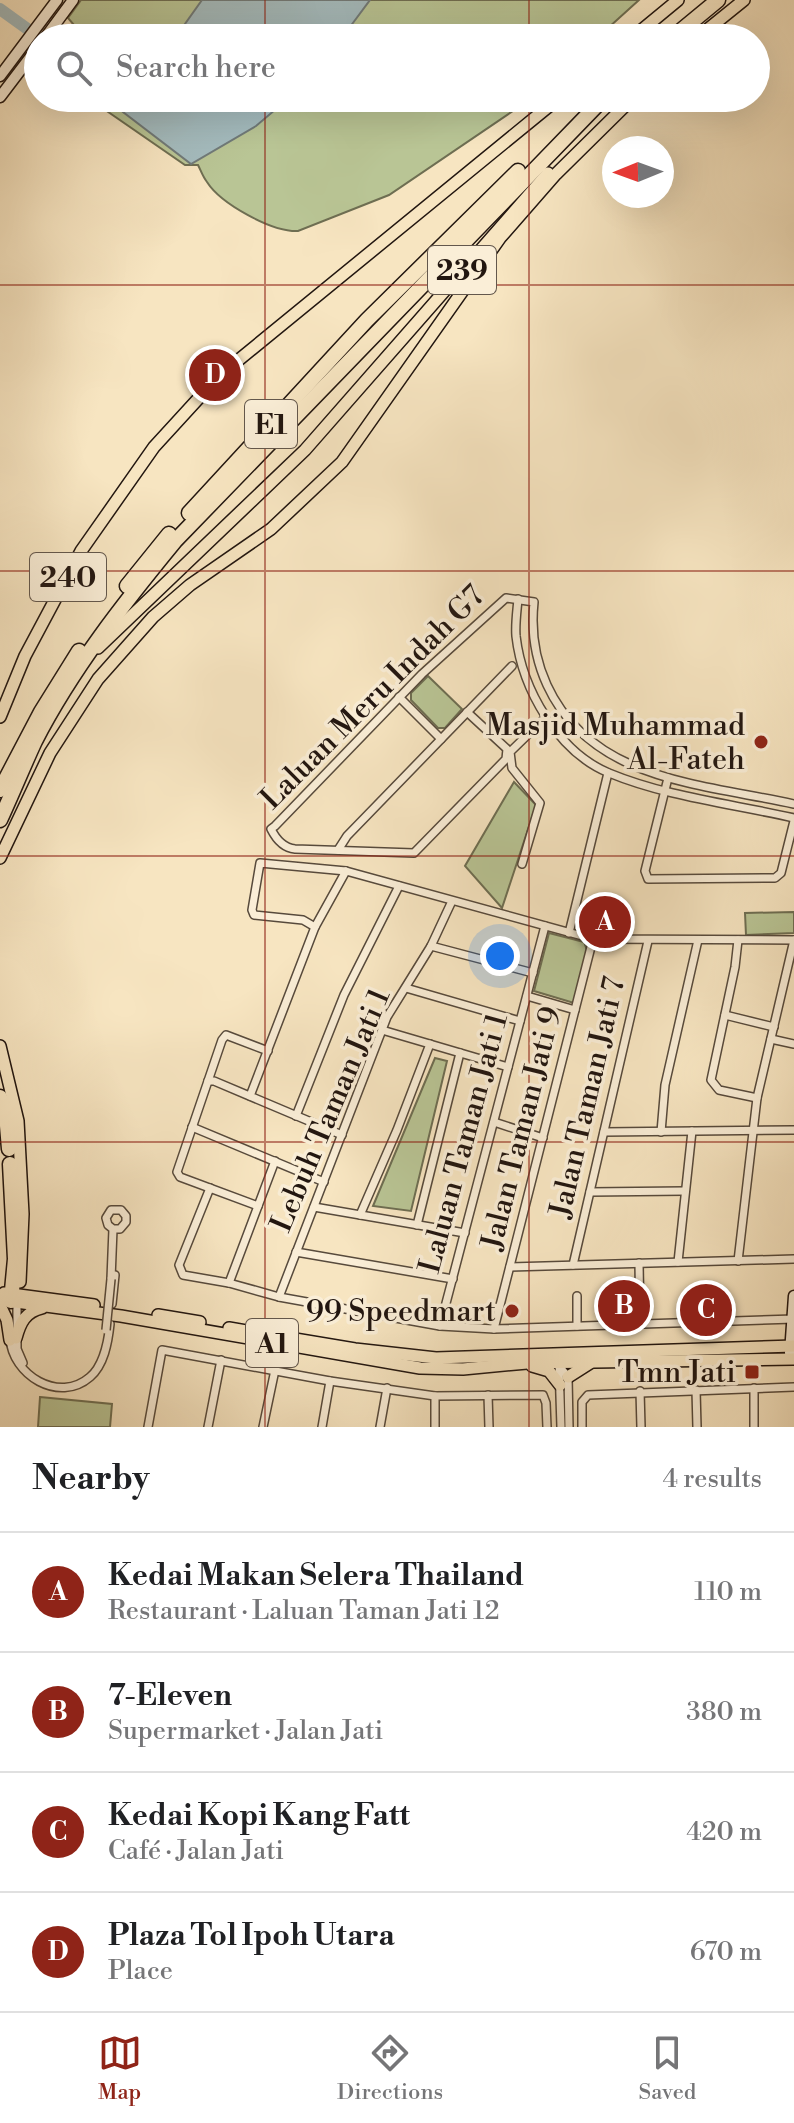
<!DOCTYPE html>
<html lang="en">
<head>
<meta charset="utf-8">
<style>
  body { margin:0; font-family:"Libre Bodoni",serif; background:#f6f6f6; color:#202124 }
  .compass { position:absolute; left:602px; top:136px; width:72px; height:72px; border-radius:50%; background:#fff; box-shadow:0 8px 32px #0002; rotate:269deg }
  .you { position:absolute; left:500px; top:956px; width:28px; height:28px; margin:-20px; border:6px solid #fff; border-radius:50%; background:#1a73e8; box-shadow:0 0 0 12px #1a73e833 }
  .badge { display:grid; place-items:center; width:52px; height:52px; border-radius:50%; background:#8f2418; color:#fff; font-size:26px; font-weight:700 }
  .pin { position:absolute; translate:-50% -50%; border:4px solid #fff; box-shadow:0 2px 8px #0006 }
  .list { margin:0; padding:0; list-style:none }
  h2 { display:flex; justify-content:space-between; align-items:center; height:104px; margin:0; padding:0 32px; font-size:34px }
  h2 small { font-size:26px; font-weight:400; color:#757577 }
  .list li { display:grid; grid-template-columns:52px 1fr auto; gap:24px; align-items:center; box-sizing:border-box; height:120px; padding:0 32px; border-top:2px solid #e0e0e0 }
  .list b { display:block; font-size:30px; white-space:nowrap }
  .list p { margin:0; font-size:26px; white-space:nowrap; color:#757577 }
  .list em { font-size:26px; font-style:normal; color:#757577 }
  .icon { flex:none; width:44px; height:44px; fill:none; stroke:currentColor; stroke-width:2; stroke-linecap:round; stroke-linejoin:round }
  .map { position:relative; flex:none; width:794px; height:1427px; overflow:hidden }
  .search { position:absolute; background:#fff; box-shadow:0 8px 32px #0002; left:24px; right:24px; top:24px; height:88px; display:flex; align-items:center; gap:20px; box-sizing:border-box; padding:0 28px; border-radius:44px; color:#757577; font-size:30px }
  .sheet { height:584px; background:#fff }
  nav { display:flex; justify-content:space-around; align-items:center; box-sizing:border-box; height:112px; border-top:2px solid #e0e0e0; background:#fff; font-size:22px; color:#757577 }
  nav a { display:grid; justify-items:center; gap:4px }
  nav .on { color:#8f2418 }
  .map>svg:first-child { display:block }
  .green { fill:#b9c595; stroke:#6e6e52; stroke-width:2 }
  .water { fill:#a4bcbf; stroke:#707a79; stroke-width:2 }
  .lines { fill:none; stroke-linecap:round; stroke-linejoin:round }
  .river { stroke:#a4bcbf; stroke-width:12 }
  .street-casing { stroke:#574a3c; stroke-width:10 }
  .secondary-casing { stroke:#221610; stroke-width:13 }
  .primary-casing { stroke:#221610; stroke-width:14 }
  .highway-casing { stroke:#221610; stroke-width:17 }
  .street { stroke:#faeed7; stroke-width:7 }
  .secondary { stroke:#faeed7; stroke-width:10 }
  .primary { stroke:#f7e5c1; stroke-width:11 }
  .highway { stroke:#f7e5c1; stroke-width:14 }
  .street-bridge-casing { stroke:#574a3c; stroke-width:10; stroke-linecap:butt }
  .street-bridge { stroke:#faeed7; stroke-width:7 }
  .grid { fill:none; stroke:#8f2418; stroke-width:2; stroke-opacity:0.55 }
  .poi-dot { fill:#8f2418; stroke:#faeed7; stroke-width:3 }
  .labels { text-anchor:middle; stroke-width:7; stroke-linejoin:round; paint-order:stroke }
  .shield { fill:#faeed7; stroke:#63574c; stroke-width:2 }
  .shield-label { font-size:28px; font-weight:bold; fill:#221610 }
  .street-label { font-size:30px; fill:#221610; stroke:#faeed7 }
  .poi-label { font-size:30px; fill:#221610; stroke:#faeed7; text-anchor:end }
</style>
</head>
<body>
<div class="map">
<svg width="794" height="1427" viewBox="0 0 794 1427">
  <rect width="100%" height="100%" fill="#f7e5c1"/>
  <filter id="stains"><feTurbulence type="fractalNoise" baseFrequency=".0025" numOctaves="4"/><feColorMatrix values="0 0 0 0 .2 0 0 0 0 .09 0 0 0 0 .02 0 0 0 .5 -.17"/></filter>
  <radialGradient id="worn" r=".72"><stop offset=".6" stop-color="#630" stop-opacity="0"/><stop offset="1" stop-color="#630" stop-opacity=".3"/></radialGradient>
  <g class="green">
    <path d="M81,0H639L597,38H50L57,31L65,35L74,25L68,18Z"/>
    <path d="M88,98H532L389,195L298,231C272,232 221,204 207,182C203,177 201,171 198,165H185Z"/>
    <path d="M428,676L462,709L445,728H438L411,700V693Z"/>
    <path d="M514,782L536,805L502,908L465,866Z"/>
    <path d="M794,912V933L746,935L745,913Z"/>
    <path d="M549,933L584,942L588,953L574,1003L534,991Z"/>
    <path d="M435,1058L447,1061L411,1211L373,1206Z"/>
    <path d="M40,1397L112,1404L110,1427H38Z"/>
  </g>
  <g class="water">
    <path d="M202,0H370L344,35L338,37L175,38Z"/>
    <path d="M133,98H289L256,126L191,164L123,112Z"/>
  </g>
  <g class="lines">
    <g class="river">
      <path d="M0,9L40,38"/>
      <path d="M124,98L130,102"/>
    </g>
    <g class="street-casing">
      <g id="street">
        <path d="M518,599C517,611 515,624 516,636C522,689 558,752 609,773C667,797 733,804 794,818"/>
        <path d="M399,697L441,739"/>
        <path d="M467,712L507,749L506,759L414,853L295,849C284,848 276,839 271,829L275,826L422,674L506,598L534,602C531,630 535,659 547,685C591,781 703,784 794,804"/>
        <path d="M668,778L645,871L648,879L775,878L781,873L794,821"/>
        <path d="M338,850L347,836L512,666"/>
        <path d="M522,864L540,803L512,768L510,752L546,717"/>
        <path d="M315,927L303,920L254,915L252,910L260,863L346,871L593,939L794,940"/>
        <path d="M569,933L608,773"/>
        <path d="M738,940L735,967L711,1080L719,1090L757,1098"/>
        <path d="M431,946L533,973"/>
        <path d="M406,988L520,1021"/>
        <path d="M527,996L575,1010"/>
        <path d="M725,1015L774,1027"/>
        <path d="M382,1030L508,1067"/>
        <path d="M771,1039L794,1044"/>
        <path d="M208,1081H214L342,1135"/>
        <path d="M250,1096L315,927L346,871"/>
        <path d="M296,1116L344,995L399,886"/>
        <path d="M494,1122L543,1138"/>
        <path d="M192,1127L324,1182"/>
        <path d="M604,1132L794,1130"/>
        <path d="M661,1132L665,1085L698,940"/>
        <path d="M210,1188L179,1265L183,1275L229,1283L279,1297L440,1326L494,1329L794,1319"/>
        <path d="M590,1192L685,1191"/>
        <path d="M258,1206L180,1177L177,1172L222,1040L226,1035L268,1051"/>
        <path d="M314,1207L465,1233"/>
        <path d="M360,1215L397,1130L430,1044"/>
        <path d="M417,1225L460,1053"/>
        <path d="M296,1252L453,1279"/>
        <path d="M738,1261L757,1098L794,940"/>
        <path d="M678,1262L692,1131"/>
        <path d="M639,1263L640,1325"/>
        <path d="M573,1265L648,941"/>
        <path d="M510,1267L794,1259"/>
        <path d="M111,1279L113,1229L108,1225L106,1218L111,1210H121L126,1216V1222L120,1229H113"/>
        <path d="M229,1283L275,1161"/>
        <path d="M577,1296V1326"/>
        <path d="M279,1297L387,1017L431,946L452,901"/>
        <path d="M17,1302V1349L23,1363"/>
        <path d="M112,1304L115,1275"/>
        <path d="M440,1326L545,926"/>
        <path d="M494,1329L593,939"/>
        <path d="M10,1338C12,1375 59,1404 90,1377C104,1365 108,1343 110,1324"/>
        <path d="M556,1362L568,1377L569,1427"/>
        <path d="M559,1365L561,1427"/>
        <path d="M754,1388V1427"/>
        <path d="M696,1390L697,1427"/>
        <path d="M640,1391L641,1427"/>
        <path d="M488,1395L489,1427"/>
        <path d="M435,1396V1427"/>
        <path d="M148,1427L162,1350L330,1381L435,1396L543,1395L546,1403L547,1427"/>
        <path d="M208,1427L221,1360"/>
        <path d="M263,1427L275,1370"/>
        <path d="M322,1427L330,1381"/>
        <path d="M380,1427L387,1388"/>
        <path d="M582,1427V1402L588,1395L794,1387"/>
      </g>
    </g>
    <g class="secondary-casing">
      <g id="secondary">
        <path d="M45,38L73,0"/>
        <path d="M0,76L57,0"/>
        <path d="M0,97L38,47"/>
        <path d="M790,1353L794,1296"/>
      </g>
    </g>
    <g class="primary-casing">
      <g id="primary">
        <path d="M632,38L678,0"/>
        <path d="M697,38L744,0"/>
        <path d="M98,648L305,450L548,173"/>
        <path d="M0,717L25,656L81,551L154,447L219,376L559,98"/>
        <path d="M0,858L50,753L98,679L153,617L190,585L271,529L342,462L500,238L556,174L633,98"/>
        <path d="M0,1046L18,1121L23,1214L20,1282"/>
        <path d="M4,1293L94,1305"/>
        <path d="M0,1300L121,1316L420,1368L463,1369L527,1363L794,1359"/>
        <path d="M0,1305L7,1320L10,1340"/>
        <path d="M158,1315L200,1322"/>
        <path d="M229,1328L355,1349L436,1358L794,1346"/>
        <path d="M16,1338C20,1323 25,1312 42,1308"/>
        <path d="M532,1366L549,1371L560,1385"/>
        <path d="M568,1377L590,1363"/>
      </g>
    </g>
    <g class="highway-casing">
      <g id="highway">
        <path d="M672,38L718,0"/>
        <path d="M189,513L367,320L518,171"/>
        <path d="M127,586L169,534"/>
        <path d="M0,790L41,712L79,651"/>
        <path d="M0,820C12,794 23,767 35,741C72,669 124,603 175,541L604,98"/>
        <path d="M0,1097L6,1114L9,1149"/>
        <path d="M10,1164L15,1259L11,1301"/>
      </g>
    </g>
    <use href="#street" class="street"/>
    <use href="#secondary" class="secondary"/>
    <use href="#primary" class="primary"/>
    <use href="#highway" class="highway"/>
    <g class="street-bridge-casing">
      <path id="street-bridge" d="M106,1330L111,1279"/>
    </g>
    <use href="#street-bridge" class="street-bridge"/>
  </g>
  <path class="grid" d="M265,0V38M529,0V38M265,98V1427M529,98V1427M0,285H794M0,571H794M0,856H794M0,1142H794"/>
  <g class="poi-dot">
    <circle cx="761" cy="742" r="8"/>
    <circle cx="512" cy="1311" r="8"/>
    <rect x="744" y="1364" width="16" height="16" rx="4"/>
  </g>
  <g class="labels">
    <g class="shield">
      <rect x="428" y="246" width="68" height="48" rx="6"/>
      <rect x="245" y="400" width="52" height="48" rx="6"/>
      <rect x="30" y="553" width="76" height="48" rx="6"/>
      <rect x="246" y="1319" width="52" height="48" rx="6"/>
    </g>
    <g class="shield-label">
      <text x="462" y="280">239</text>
      <text x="271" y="434">E1</text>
      <text x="68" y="587">240</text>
      <text x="272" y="1353">A1</text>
    </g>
    <g class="street-label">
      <text transform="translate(372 697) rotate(-45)" y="10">Laluan Meru Indah G7</text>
      <text transform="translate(587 1097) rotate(-77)" y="10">Jalan Taman Jati 7</text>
      <text transform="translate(330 1110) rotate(-67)" y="10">Lebuh Taman Jati 1</text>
      <text transform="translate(521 1128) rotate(-76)" y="10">Jalan Taman Jati 9</text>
      <text transform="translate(463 1143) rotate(-75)" y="10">Laluan Taman Jati 1</text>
    </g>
    <g class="poi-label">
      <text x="745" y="735">Masjid Muhammad<tspan x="745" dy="34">Al-Fateh</tspan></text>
      <text x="496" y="1321">99 Speedmart</text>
      <text x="736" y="1382">Tmn Jati</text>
    </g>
  </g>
  <rect width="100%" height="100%" filter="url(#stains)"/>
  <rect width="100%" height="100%" fill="url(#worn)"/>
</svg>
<svg class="compass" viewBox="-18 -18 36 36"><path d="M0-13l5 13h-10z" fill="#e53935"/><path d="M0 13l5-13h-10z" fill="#757577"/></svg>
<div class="you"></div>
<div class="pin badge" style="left:605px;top:922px">A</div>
<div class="pin badge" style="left:624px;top:1306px">B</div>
<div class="pin badge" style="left:706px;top:1310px">C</div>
<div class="pin badge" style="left:215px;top:375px">D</div>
<div class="search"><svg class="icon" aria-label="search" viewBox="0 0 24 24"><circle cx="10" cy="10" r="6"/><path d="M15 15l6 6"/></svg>Search here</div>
</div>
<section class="sheet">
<h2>Nearby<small>4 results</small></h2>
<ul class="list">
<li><span class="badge">A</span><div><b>Kedai Makan Selera Thailand</b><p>Restaurant · Laluan Taman Jati 12</p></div><em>110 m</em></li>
<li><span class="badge">B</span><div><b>7-Eleven</b><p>Supermarket · Jalan Jati</p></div><em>380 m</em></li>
<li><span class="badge">C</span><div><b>Kedai Kopi Kang Fatt</b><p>Café · Jalan Jati</p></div><em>420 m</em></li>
<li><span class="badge">D</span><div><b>Plaza Tol Ipoh Utara</b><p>Place</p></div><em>670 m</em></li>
</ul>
</section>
<nav>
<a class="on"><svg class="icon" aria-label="map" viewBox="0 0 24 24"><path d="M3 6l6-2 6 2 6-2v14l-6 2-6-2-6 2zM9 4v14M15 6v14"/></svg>Map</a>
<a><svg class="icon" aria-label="directions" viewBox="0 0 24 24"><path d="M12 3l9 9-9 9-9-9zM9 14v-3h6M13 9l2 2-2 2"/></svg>Directions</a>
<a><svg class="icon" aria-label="saved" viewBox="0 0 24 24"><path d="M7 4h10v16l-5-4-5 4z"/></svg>Saved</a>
</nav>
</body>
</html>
